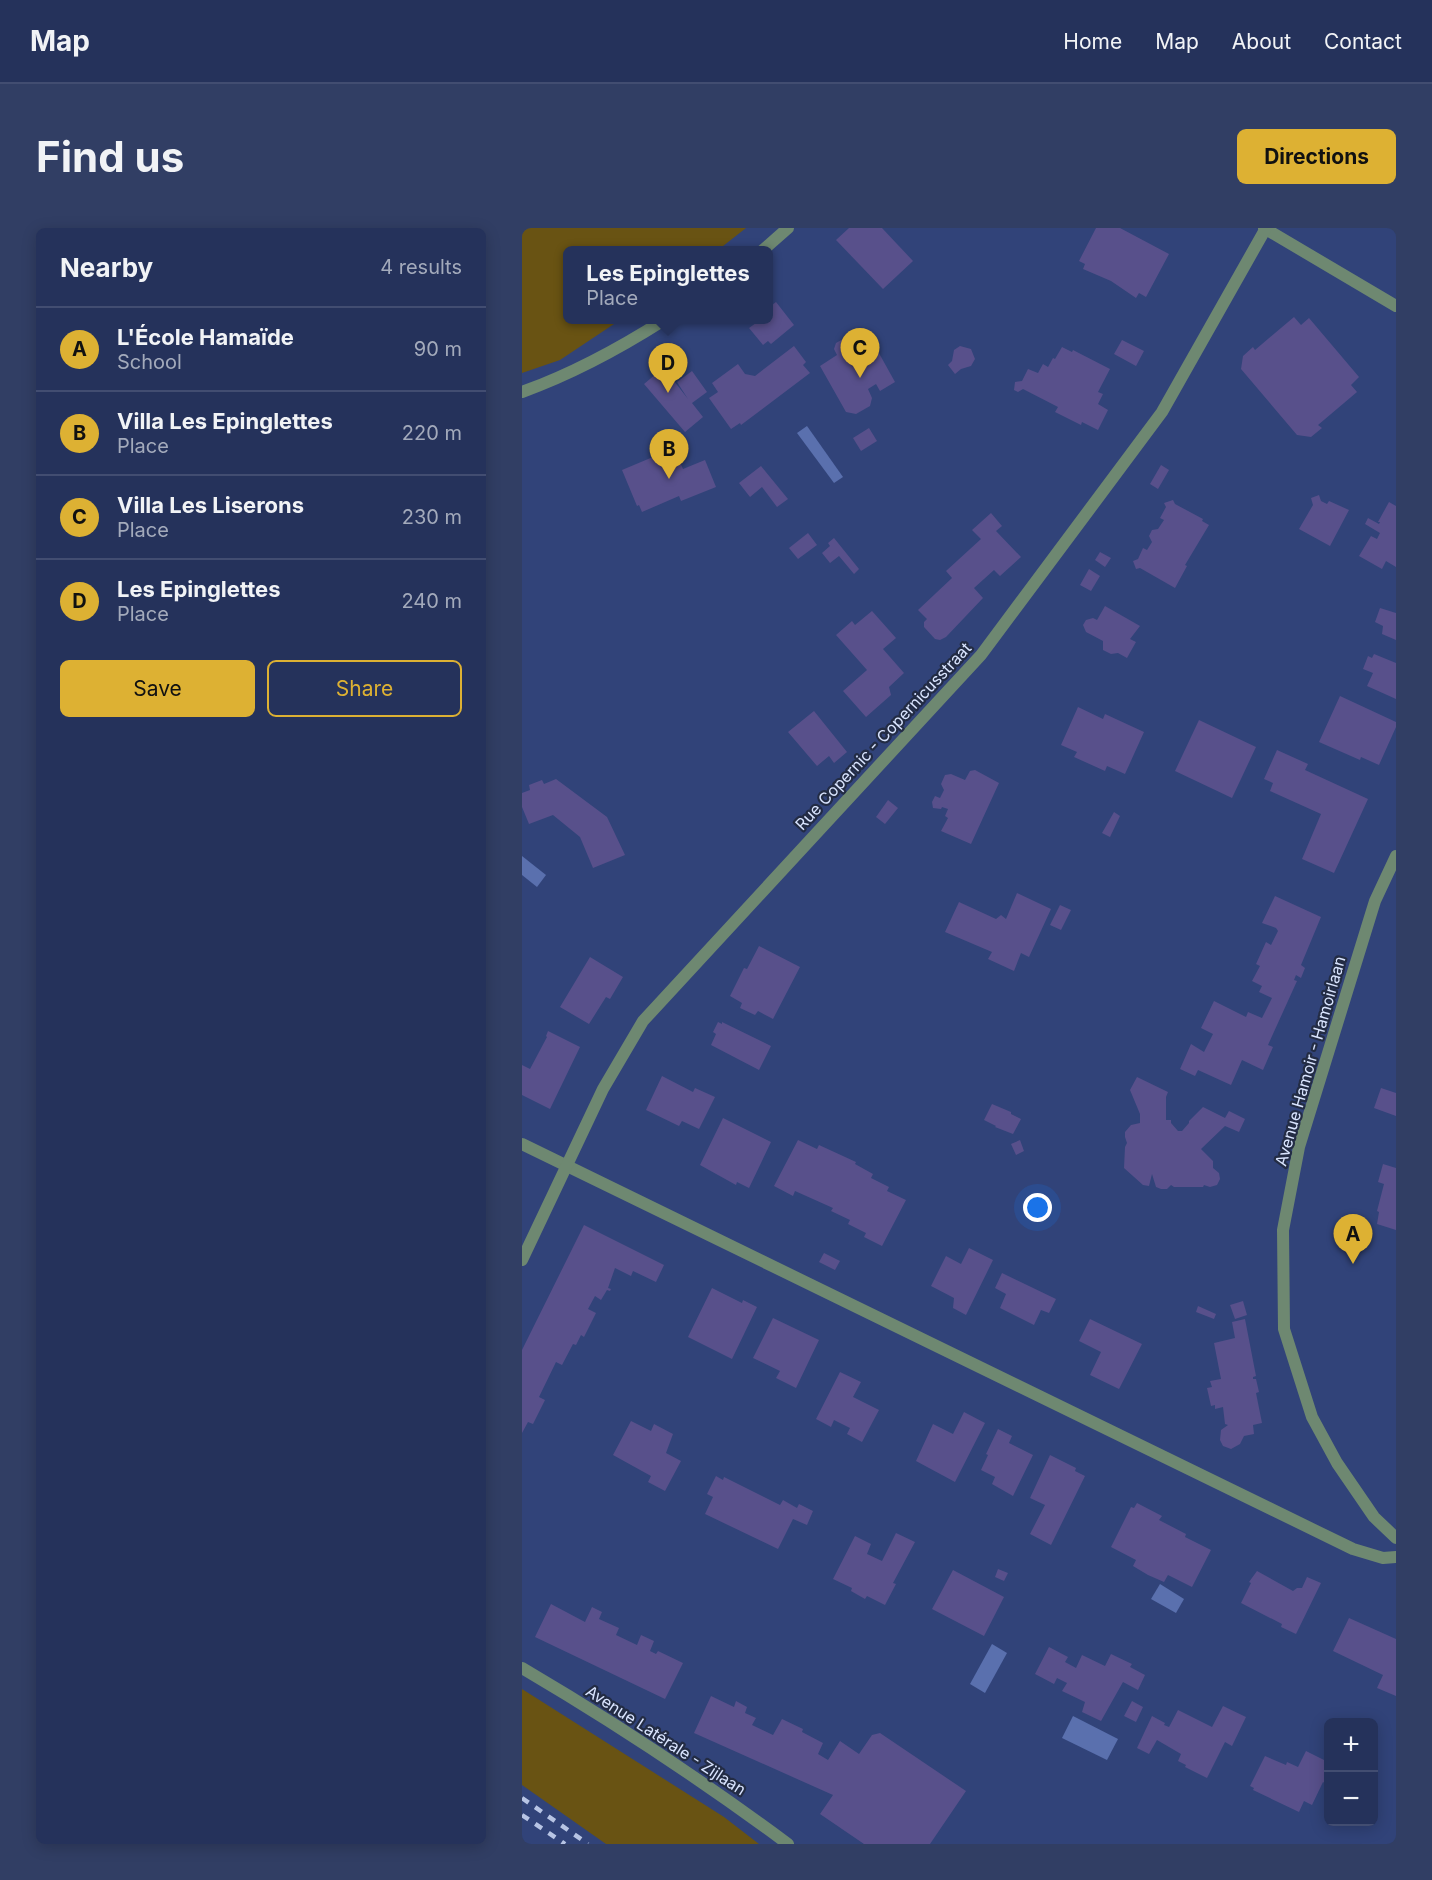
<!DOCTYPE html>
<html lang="en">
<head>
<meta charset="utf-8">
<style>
  body { margin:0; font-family:Inter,sans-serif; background:#313e64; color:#f1f3f6 }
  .controls { position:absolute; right:18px; bottom:18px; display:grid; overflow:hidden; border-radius:9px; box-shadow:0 3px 15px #0003 }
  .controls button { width:54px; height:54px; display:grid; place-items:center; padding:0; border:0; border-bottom:2px solid #424d71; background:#25325b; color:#f1f3f6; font:30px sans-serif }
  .you { position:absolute; left:516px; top:980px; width:21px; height:21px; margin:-15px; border:4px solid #fff; border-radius:50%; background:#1a73e8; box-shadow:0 0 0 9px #1a73e833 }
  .badge { display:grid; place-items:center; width:39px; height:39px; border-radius:50%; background:#ddb133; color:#111; font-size:20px; font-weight:700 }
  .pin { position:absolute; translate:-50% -50px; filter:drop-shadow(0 2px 3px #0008) }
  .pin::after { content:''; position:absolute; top:32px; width:21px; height:18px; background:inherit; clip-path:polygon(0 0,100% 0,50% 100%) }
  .popup { position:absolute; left:41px; top:18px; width:210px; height:78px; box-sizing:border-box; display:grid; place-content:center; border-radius:9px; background:#25325b; filter:drop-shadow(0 2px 4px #0005); font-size:20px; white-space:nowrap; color:#a3aabb }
  .popup b { font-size:22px; color:#f1f3f6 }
  .popup::after { content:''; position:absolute; left:50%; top:100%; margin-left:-12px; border:12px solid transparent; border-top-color:#25325b }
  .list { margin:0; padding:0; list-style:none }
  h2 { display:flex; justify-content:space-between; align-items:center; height:78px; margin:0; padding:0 24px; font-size:26px }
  h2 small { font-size:20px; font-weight:400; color:#a3aabb }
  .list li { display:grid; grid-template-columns:39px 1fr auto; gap:18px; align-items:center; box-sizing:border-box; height:84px; padding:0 24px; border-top:2px solid #424d71 }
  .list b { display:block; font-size:22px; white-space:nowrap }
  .list p { margin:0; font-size:20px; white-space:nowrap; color:#a3aabb }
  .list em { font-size:20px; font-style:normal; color:#a3aabb }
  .actions { display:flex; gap:12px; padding:18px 24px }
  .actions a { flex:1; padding:14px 0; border:2px solid #ddb133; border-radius:9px; text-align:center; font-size:21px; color:#ddb133 }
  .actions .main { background:#ddb133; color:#111 }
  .map { position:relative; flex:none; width:874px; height:1616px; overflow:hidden; border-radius:9px }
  header { display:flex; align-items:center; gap:36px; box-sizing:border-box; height:84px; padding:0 30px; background:#25325b; border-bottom:2px solid #424d71 }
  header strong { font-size:28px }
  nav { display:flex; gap:33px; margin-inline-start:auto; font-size:21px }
  .intro { display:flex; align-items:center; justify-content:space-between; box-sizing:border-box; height:144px; padding:0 36px }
  h1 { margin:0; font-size:42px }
  .button { padding:15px 27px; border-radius:9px; background:#ddb133; color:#111; font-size:21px; font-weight:700 }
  main { display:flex; gap:36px; padding:0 36px }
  aside { flex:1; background:#25325b; border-radius:9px; box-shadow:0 3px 15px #0003 }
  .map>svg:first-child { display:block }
  .green { fill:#695313 }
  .water { fill:#5a70ae }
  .building { fill:#58508b }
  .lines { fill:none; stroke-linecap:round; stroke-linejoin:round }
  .minor { stroke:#6e8871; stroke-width:12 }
  .tertiary { stroke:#6e8871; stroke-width:12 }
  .rail { stroke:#b7c4e4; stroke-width:4.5; stroke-dasharray:8 8; stroke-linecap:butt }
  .labels { text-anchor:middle; stroke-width:4.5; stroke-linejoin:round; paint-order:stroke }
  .street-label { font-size:16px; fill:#dae5ff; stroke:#232c44 }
</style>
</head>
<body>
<header>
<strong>Map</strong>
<nav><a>Home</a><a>Map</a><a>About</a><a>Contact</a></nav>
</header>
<div class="intro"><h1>Find us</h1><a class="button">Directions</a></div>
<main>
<aside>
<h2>Nearby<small>4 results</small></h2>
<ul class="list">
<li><span class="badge">A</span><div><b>L'École Hamaïde</b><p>School</p></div><em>90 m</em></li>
<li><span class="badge">B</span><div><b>Villa Les Epinglettes</b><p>Place</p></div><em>220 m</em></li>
<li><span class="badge">C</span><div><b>Villa Les Liserons</b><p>Place</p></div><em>230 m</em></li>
<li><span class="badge">D</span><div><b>Les Epinglettes</b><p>Place</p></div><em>240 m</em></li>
</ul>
<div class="actions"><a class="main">Save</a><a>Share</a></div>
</aside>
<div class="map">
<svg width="874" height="1616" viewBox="0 0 874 1616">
  <rect width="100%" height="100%" fill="#314379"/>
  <g class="green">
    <path d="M0,0H224L196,22H45V92H98L38,132L0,145Z"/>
    <path d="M0,1461L202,1589L237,1616H84L0,1557Z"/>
  </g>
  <g class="water">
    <path d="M285,198L321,249L312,255L275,205Z"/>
    <path d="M0,628L24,647L15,659L0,647Z"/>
    <path d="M638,1356L662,1371L654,1385L629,1371Z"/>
    <path d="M470,1416L485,1425L463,1465L448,1456Z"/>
    <path d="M551,1488L596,1511L585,1532L540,1510Z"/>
  </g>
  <g class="building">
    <path d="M327,0H360L391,33L361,61L314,12Z"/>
    <path d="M574,0H598L647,26L624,69L617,65L614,70L589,53L561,41L563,36L557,33Z"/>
    <path d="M254,74L272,97L249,116L246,113L241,117L227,100L234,95L231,92H246V80Z"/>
    <path d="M772,89L779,97L787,90L837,149L829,157L835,164L796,197L800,200L789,209L775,207L719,141L721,128L731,119L733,122Z"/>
    <path d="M323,110L328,111L338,127L353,118L373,154L358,163L354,156L346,161L350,170L348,178L334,186L324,184L298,138L315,127L312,121L314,115Z"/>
    <path d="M600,112L622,123L614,138L592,126Z"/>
    <path d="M272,118L284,134L281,137L288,145L219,197L218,195L209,201L187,170L196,164L190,155L216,136L223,146L233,148Z"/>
    <path d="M438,118L449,121L453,131L449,138L439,141L433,146L426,137L430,133L432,122Z"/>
    <path d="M540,119L550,124L551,122L588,141L576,164L581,166L576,176L586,182L576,202L560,194L559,197L533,184L536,179L501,161L496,164L492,162L493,154L500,153L506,141L516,145L521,136L526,139L531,130L533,131Z"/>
    <path d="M147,135L158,148L152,153L166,171L155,154L170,143L185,164L170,175L181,189L163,204L122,156Z"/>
    <path d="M347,200L355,213L339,223L331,210Z"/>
    <path d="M138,226L141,233L155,227L161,241L183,232L194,259L159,273L157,268L120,284L117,277L115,278L100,242Z"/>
    <path d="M639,237L647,242L636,261L628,256Z"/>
    <path d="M239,238L266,271L255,279L240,259L228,269L217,255Z"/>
    <path d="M797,267L799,273L805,276L807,273L827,282L808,318L777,301L791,277L789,270Z"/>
    <path d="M651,272L653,276L681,291L680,293L687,297L663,337L665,338L653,360L618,340L614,341L611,333L616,331L621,320L625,322L630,314L627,308L630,302L636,301L642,292L638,290L644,279L642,275Z"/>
    <path d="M867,274L874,278V339L864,333L860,341L837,328L849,308L855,311L858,305L843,296L846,290L857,296L858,294H856Z"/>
    <path d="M469,285L480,298L474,303L499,329L478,348L472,342L452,360L461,370L424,409L418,412L413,411L402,399V394L405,391L396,382L430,350L424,343L459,311L450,302Z"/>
    <path d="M286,305L295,317L276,331L267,320Z"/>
    <path d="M312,310L337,341L332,346L317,328L308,335L300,325L308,318L306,315Z"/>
    <path d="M578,324L589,330L583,339L573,332Z"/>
    <path d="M567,341L578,348L569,363L558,357Z"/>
    <path d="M583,378L618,398L608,411L614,414L605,430L596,425L589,426L581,422V413L564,404L561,397L564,392L571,390L575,392Z"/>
    <path d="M858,380L874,385V412L860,406L861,398L853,394Z"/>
    <path d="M350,383L374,410L361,421L382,445L367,459L369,467L344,489L321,463L345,442L314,407L330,393L333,397Z"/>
    <path d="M852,426L874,435V471L845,458L851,445L841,441L846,428L850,430Z"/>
    <path d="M818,468L874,494V499L857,537L839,529L838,532L797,514Z"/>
    <path d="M556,479L581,491L583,486L622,504L603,546L585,538L583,543L552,529L555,524L539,517Z"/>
    <path d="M292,483L325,524L312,535L307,528L295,538L266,504Z"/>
    <path d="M677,492L734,519L710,570L653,543Z"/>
    <path d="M755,522L786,536L783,542L846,571L812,645L780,631L799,586L748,563L751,555L742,551Z"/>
    <path d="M453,542L477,555L449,616L419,603L426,590L423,588L426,581L420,579L419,581L411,580L410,574L413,568L418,570L422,562L419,556L423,547L429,546L443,552L448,543Z"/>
    <path d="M34,551L85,589L103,627L71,640L58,609L31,587L7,596L0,579V565L8,562L7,557L20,552L22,556Z"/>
    <path d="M366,572L376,580L363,596L354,589Z"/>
    <path d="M592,584L598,588L588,609L580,605Z"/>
    <path d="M495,665L529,681L507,729L499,725L492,743L466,731L470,724L423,704L437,674L474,691L479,687L484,691Z"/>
    <path d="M753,668L799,689L779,737L783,740L779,750L774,747L772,752L775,753L746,817L751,819L741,842L720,832L709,857L676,842L673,848L658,841L669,816L682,824L691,806L679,800L692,773L724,789L726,784L740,790L750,770L737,764L740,758L730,753L738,738L734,736L744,714L749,717L756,703L754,700L740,695Z"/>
    <path d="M538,677L549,682L539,702L528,697Z"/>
    <path d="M237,718L278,739L251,791L236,783L233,787L218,780L220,775L208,768L222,740L225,741Z"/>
    <path d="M68,729L101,749L88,771L84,769L67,796L38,779Z"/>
    <path d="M196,794L200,796V794L249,818L237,842L189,817L194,806L191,804Z"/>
    <path d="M26,803L58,819L28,881L0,867V837L8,841L25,809L24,808Z"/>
    <path d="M140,848L171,864L173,860L193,869L177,901L160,893L157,898L124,882Z"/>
    <path d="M615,849L646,864L644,869V892H649V895L656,903H660L667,895V893L681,879L703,890L707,883L723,891L717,904L703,898L679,921L691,933V940L697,945L698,951L695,957L688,959L682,957L681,959H652L649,957L645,961H639L634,959L630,946L627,958L621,957L602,940L603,919L605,915L603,909V904L609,897L618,895V886L608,862Z"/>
    <path d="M859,860L874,865V888L852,880Z"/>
    <path d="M470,876L489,884V886L499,891L491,906L473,899L474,898L462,892Z"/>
    <path d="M201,890L249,914L227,960L215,954L214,957L178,937Z"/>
    <path d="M276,912L295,921L297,917L334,934L333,936L351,946L349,950L367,959L365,963L384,972L360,1018L342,1009L344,1005L326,996L328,992L309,983L311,980L273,963L271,968L252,958Z"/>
    <path d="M498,912L502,923L494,927L489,916Z"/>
    <path d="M861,936L874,940V1002L855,996L857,984L855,983L862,956L856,954Z"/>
    <path d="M62,997L142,1037L134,1054L111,1043L109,1048L93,1040L86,1060L89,1061L88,1063L85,1062L79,1072L73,1068L66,1081L74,1085L62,1109L59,1107L54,1117L51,1116L40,1137L34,1134L17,1169L23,1172L11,1196L6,1194L0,1205V1122Z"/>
    <path d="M447,1020L471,1032L444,1087L431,1080L432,1070L409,1058L424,1028L439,1036Z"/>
    <path d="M302,1025L318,1033L313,1042L297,1034Z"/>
    <path d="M480,1045L534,1071L527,1085L519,1082L512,1097L478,1080L484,1066L473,1060Z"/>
    <path d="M190,1060L220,1075L221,1072L235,1079L210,1131L166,1109Z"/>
    <path d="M721,1073L725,1087L713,1091L708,1077Z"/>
    <path d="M676,1078L694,1086L692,1091L674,1084Z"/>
    <path d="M251,1090L297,1112L274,1160L254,1150L258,1143L231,1130Z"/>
    <path d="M568,1091L620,1116L597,1161L568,1147L579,1124L557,1113Z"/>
    <path d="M723,1091L734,1148L731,1149V1151H734L737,1164L734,1165L740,1195L731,1197L732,1206L722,1208L718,1216L709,1221L701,1218L698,1212L699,1202L706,1197L703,1196L701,1179L693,1181V1177L689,1178L685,1160L690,1159L688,1153L699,1151L692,1115L713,1110L710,1094Z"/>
    <path d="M318,1144L339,1154L331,1169L357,1182L340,1214L325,1206L328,1200L312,1192L309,1199L294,1191Z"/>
    <path d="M442,1184L463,1195L433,1254L394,1233L411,1196L431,1206Z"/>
    <path d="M109,1193L129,1203L132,1196L151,1206L144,1225L159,1233L143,1263L126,1254L129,1248L91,1227Z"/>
    <path d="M476,1201L490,1208L487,1215L511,1227L491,1268L470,1256L473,1249L459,1242L466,1227L464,1226Z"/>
    <path d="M528,1227L554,1240L553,1243L563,1248L529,1317L508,1306L523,1277L508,1270Z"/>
    <path d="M194,1248L201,1252L202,1249L258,1277L261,1272L275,1280L277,1276L291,1283L285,1297L271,1291L256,1321L183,1286L191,1269L185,1266Z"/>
    <path d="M615,1275L640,1288L637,1292L664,1306L663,1309L689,1322L670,1359L646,1347L642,1354L626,1347L611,1338L614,1332L589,1319L609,1279L612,1280Z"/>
    <path d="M374,1305L393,1314L371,1355L374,1356L363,1377L345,1368L343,1371L329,1363L330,1360L311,1351L333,1308L349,1316L345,1326L360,1333Z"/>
    <path d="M476,1341L486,1345L482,1353L473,1349Z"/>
    <path d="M431,1342L482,1369L462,1408L410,1381Z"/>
    <path d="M735,1343L771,1363L775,1360H780L785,1349L799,1355L774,1406L759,1399L760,1396L719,1375L729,1355L727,1354Z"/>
    <path d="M29,1376L63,1394L70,1379L80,1384L77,1391L97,1400L94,1407L115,1417L119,1407L132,1413L128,1423L134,1426L136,1423L161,1435L143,1471L13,1409Z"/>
    <path d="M827,1390L874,1411V1468L855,1460L861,1447L811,1423Z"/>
    <path d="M527,1419L546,1429L543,1434L554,1440L560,1427L583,1438L589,1426L610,1436L608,1439L623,1447L616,1462L601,1454L579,1493L560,1484L563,1474L540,1463L545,1455L535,1450L532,1456L513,1446Z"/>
    <path d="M189,1468L212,1479L214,1473L225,1479L223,1485L234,1490L230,1497L251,1507L260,1491L281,1501L280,1504L301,1515L296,1526L306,1532L318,1513L337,1526L350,1507L358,1505L444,1563L408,1616H342L298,1586L311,1567L172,1505Z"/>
    <path d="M610,1473L621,1479L614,1494L602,1488Z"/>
    <path d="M701,1478L724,1489L710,1518L703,1514L685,1550L663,1539L664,1537L656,1533L659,1526L635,1512L627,1526L615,1520L630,1488L643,1495L642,1497L647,1499L656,1482L690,1499Z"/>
    <path d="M784,1523L806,1534V1557L801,1554L790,1577L782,1573L777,1584L731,1562L732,1560L728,1558L743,1528L764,1537L765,1534L776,1539Z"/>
  </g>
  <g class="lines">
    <g class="minor">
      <path d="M742,0L874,78"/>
      <path d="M874,628L853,673L777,919L761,1002L762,1101L790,1189L815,1235L852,1289L874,1310"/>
      <path d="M0,916L831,1321L861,1330L874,1329"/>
      <path d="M0,1032L81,861L121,793L459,427L640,184L744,0"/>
      <path d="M0,1440C92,1494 181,1553 266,1616"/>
    </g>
    <g class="tertiary">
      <path d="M241,22L266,0"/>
      <path d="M0,164C50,146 98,120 142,92"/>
    </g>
    <g class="rail">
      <path d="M0,1570L66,1616"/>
      <path d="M0,1587L43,1616"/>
    </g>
  </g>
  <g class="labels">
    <g class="street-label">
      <text transform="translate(361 508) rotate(-47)" y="6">Rue Copernic - Copernicusstraat</text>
      <text transform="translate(788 833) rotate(-74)" y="6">Avenue Hamoir - Hamoirlaan</text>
      <text transform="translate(144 1512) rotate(33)" y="6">Avenue Latérale - Zijlaan</text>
    </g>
  </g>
</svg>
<div class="controls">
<button>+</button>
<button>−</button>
</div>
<div class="you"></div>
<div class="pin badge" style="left:831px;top:1036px">A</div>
<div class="pin badge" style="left:147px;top:251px">B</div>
<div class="pin badge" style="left:338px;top:150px">C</div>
<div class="pin badge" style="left:146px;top:165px">D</div>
<div class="popup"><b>Les Epinglettes</b>Place</div>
</div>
</main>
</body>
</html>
